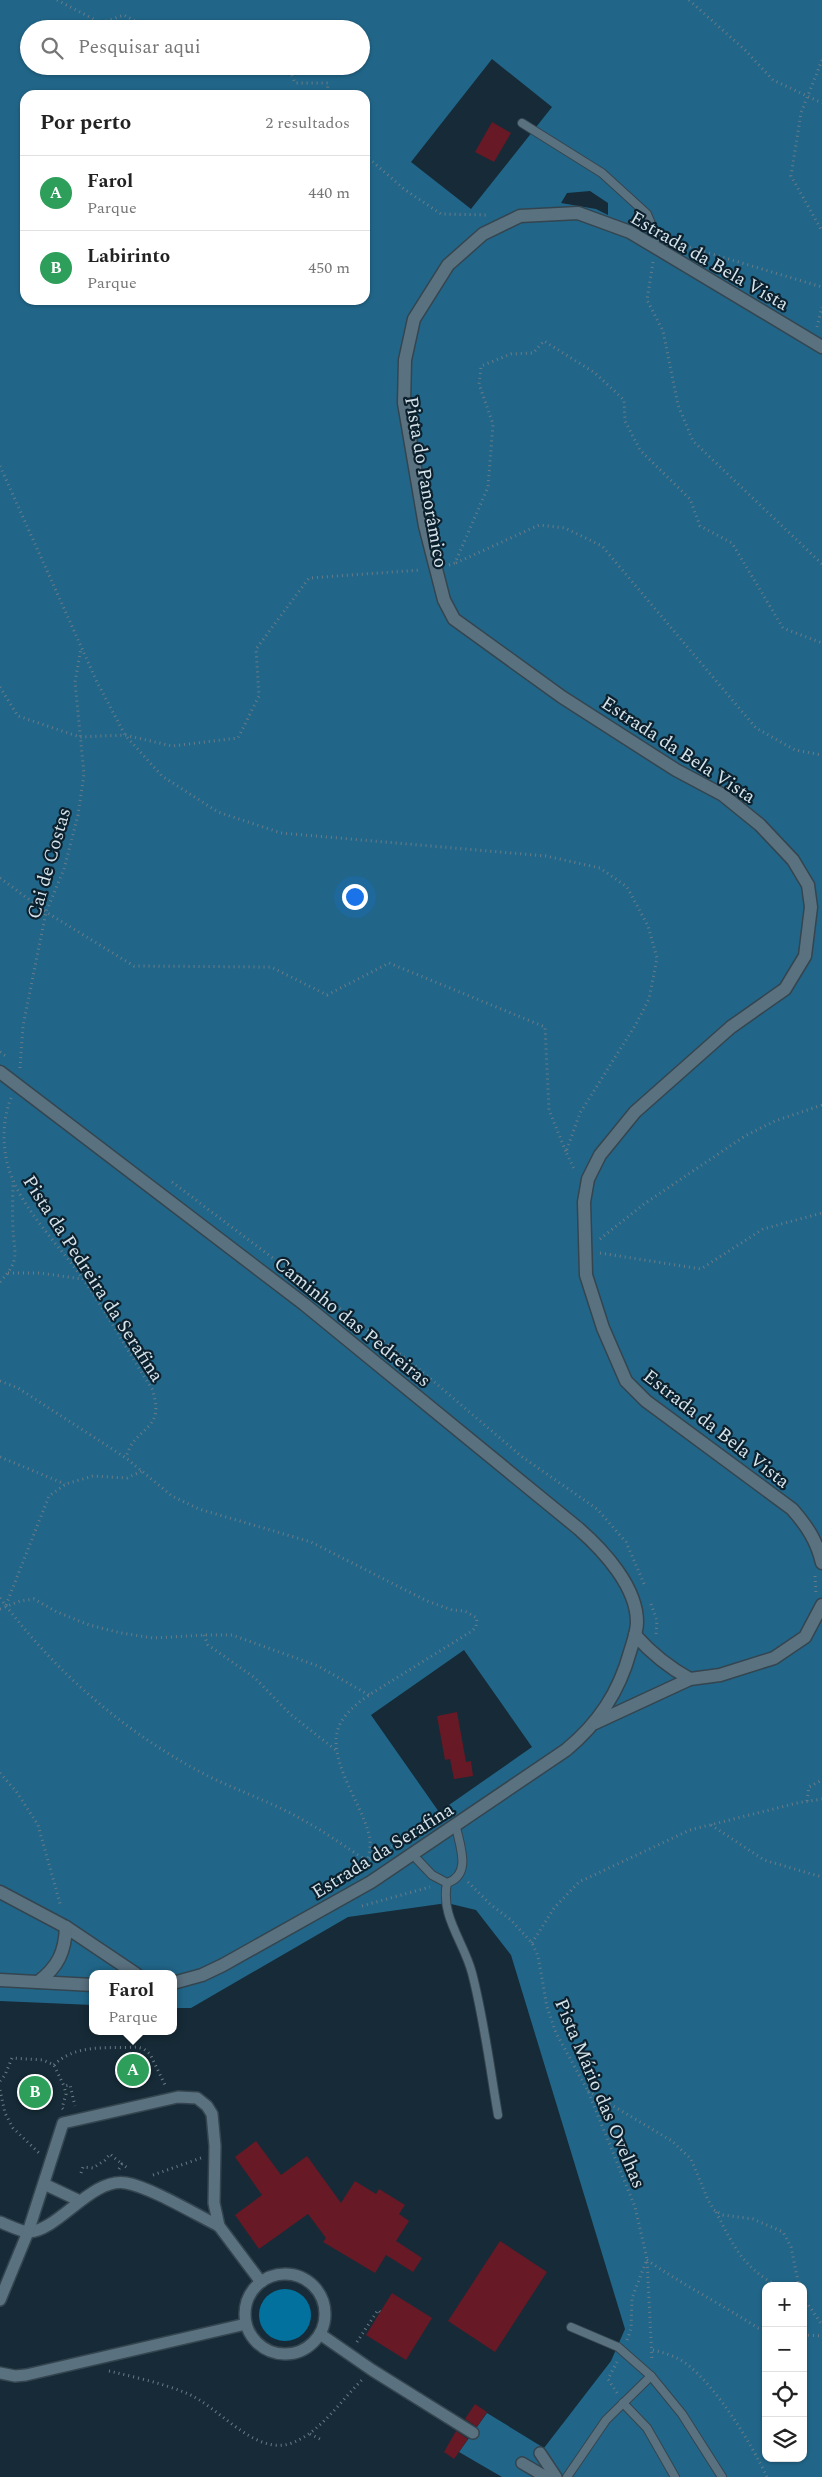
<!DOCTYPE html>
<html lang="pt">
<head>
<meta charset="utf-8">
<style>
  body { margin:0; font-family:Spectral,serif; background:#f6f6f6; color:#222 }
  .controls { position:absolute; right:15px; bottom:15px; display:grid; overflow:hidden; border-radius:10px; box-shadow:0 1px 4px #0004 }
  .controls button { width:45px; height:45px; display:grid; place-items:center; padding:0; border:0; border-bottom:1px solid #e0e0e0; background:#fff; color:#222; font:25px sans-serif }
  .you { position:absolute; left:354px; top:896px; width:18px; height:18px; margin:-12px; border:4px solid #fff; border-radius:50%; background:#1a73e8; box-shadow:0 0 0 8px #1a73e833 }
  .badge { display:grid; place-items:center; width:32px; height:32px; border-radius:50%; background:#1a73e8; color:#fff; font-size:16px; font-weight:700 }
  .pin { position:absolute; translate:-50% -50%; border:2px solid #fff; box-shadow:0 1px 5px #0006 }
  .popup { position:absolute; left:89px; top:1970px; width:88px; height:65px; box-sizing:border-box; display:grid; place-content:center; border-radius:10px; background:#fff; filter:drop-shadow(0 1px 4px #0005); font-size:16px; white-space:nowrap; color:#767676 }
  .popup b { font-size:19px; color:#222 }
  .popup::after { content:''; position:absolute; left:50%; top:100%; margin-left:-10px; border:10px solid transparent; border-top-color:#fff }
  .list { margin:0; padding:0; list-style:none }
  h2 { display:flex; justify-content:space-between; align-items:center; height:65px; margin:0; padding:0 20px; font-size:21px }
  h2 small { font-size:16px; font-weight:400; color:#767676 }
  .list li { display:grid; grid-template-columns:32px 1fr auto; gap:15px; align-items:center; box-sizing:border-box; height:75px; padding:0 20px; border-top:1px solid #e0e0e0 }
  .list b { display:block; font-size:19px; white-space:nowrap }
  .list p { margin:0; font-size:16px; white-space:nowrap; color:#767676 }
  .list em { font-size:16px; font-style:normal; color:#767676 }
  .icon { flex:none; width:28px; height:28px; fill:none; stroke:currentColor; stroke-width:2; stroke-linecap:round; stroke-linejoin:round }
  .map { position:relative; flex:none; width:822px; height:2477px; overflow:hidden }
  .search { position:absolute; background:#fff; box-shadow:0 1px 4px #0004; left:20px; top:20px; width:350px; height:55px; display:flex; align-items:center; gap:12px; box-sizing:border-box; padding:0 18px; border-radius:28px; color:#767676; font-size:19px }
  .panel { position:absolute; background:#fff; box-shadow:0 1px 4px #0004; left:20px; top:90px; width:350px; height:215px; border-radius:15px }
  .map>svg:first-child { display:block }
  .forest { fill:#216689; fill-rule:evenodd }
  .water { fill:#02719e }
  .building { fill:#671925 }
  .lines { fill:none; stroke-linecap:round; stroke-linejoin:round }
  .service-casing { stroke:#34454f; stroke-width:10 }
  .pedestrian-casing { stroke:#34454f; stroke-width:14 }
  .tertiary-casing { stroke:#34454f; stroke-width:15 }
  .path { stroke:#6a7b86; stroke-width:3; stroke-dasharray:1 4; stroke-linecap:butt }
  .service { stroke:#5a717f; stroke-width:8 }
  .pedestrian { stroke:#5a717f; stroke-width:11 }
  .tertiary { stroke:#5a717f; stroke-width:12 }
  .labels { text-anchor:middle; stroke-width:4.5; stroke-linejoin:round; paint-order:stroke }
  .street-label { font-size:19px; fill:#d6e3eb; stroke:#0c212d }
</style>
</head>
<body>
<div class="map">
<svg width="822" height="2477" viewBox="0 0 822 2477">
  <rect width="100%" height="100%" fill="#162b37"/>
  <path class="forest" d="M0,0H822V2477H502L459,2452L487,2413L544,2448L611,2361L625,2329L511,1955L476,1910L447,1903L348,1917L191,2008H173V1974H93V2005L0,2001ZM29,29H361V66H29ZM492,59L552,107L471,209L411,162ZM25,95H365V300H25ZM590,191L608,203V215L596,209L561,203L567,193ZM464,1650L532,1747L439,1812L371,1715ZM766,2286H803V2458H766Z"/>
  <circle class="water" cx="285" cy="2315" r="26"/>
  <g class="building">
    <path d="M492,122L511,133L494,162L475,152Z"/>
    <path d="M457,1712L466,1762L471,1761L473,1776L454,1779L450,1759L445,1760L437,1716Z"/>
    <path d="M256,2141L281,2175L307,2156L341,2203L355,2181L376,2194L379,2189L405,2205L399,2214L409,2221L396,2241L422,2258L413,2272L386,2255L375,2273L323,2242L326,2238L308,2214L259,2249L235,2215L262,2195L235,2157Z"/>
    <path d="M500,2241L547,2272L495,2352L448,2321Z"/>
    <path d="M392,2293L432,2318L406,2360L366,2335Z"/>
    <path d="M475,2404L487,2412L477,2427L465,2419Z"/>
    <path d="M456,2431L468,2439L454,2459L444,2452Z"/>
  </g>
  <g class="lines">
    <g class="service-casing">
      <g id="service">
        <path d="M522,123L602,173L647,214L657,238"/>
        <path d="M413,1855L432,1875L447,1883C472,1875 460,1846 456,1827"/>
        <path d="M447,1883C440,1916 464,1942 472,1973C484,2019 490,2068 498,2115"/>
        <path d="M571,2327L618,2347L651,2376L682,2414L722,2477"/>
        <path d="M623,2403L647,2428L675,2477"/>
        <path d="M567,2477L606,2420L651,2376"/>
      </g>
    </g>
    <g class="pedestrian-casing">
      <g id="pedestrian">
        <path d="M44,2184L80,2201"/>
        <path d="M0,2222C8,2225 21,2232 29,2232C59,2230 92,2177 126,2183C150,2187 195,2214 219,2226"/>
        <circle cx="285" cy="2314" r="40"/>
        <path d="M0,2300L28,2232L63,2123L178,2097L197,2098L207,2106L212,2114L215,2146L214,2203L219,2226L261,2282"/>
        <path d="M320,2334L372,2370L473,2433"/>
        <path d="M0,2373L15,2376L26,2375L246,2324"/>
        <path d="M540,2453L556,2477"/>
        <path d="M522,2463L546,2477"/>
      </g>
    </g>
    <g class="tertiary-casing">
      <g id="tertiary">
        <path d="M822,347L630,232L578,213L520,216L483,234L448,265L414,319L405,360L404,403L425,526L444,600L454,619L562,697L676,770L723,795L760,825L793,860L808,885L811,907L805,956L785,989L731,1027L635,1112L600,1155L588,1179L584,1202L586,1275L603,1328L626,1381L646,1401L792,1509C807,1526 817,1541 822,1563"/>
        <path d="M0,1072L304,1304L579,1529C604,1551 637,1587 637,1622C637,1632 633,1642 630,1652C619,1692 599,1723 566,1750L371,1882L223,1965L202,1975L173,1983"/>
        <path d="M635,1635C652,1654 668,1667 690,1679"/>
        <path d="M595,1723L690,1679L720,1675L774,1658L805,1637L822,1605"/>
        <path d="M0,1892L66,1927L136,1974"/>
        <path d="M0,1980L93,1985"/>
        <path d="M38,1982C58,1967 65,1952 66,1927"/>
      </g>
    </g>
    <g class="path">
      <path d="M57,0L101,23L124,15L150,29"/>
      <path d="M689,0L745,50L773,80L822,103"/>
      <path d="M822,60L801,113L791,176L822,231"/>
      <path d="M288,66L295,83H328L327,95"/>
      <path d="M365,155L404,189L441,214L487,215"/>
      <path d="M685,246L822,287"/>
      <path d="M653,262L647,300L663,331L678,405L693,441L822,564"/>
      <path d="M817,327L822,307"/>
      <path d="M0,466L97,682L125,735L162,776L218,812L281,833L546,856L600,868L627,887L648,926L657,958L649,999L636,1024L580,1113L566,1152L575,1171"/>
      <path d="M456,563L539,525L565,528L602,546L756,728L795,750L822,755"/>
      <path d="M449,565L455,563L488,487L493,424L479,384L481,366L511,354L533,353L544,341L595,373L624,400L625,421L640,450L690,499L700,526L732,543L783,628L822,643"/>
      <path d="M0,687L18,716L80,737L125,735L172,746L238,738L259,696L256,649L309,578L421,570"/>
      <path d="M0,878L46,912L134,966L271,967L327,995L389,963L545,1027L549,1110L566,1152"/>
      <path d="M0,1052L7,1057"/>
      <path d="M20,1068L23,1026L46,912L64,869L78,815L84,774L75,682L81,648"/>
      <path d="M11,1098C1,1123 2,1156 13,1180C27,1214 62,1249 83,1279C108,1315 129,1353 152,1389C167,1432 134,1425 126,1458"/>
      <path d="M172,1182L412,1363L521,1456L597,1509L626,1542L645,1586"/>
      <path d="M600,1239L644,1204L745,1136L775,1121L822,1105"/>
      <path d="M600,1253L701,1269L763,1229L822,1213"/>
      <path d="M8,1273H40L82,1279"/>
      <path d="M0,1282C21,1259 14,1255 13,1228C12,1212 13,1196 13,1181"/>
      <path d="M0,1381L18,1388L126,1458L172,1496L199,1509L311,1542L427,1601L452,1610L465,1611L477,1618L476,1627L472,1631L369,1695C359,1702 350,1709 343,1719C319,1753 365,1805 370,1840C371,1849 368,1859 365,1867"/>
      <path d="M0,1457L65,1484"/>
      <path d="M815,1576L816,1593"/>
      <path d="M0,1598C56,1673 126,1734 210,1777C241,1792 274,1803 303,1820C325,1832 346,1847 367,1861L418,1830"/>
      <path d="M651,1604L657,1621L656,1636"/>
      <path d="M6,1605L49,1496L66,1484L93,1476L127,1478L142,1471"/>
      <path d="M0,1609L20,1601L34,1599L57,1612L89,1625L121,1633L153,1638L204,1635H232L318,1666L369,1695"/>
      <path d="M204,1635L208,1645L255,1678L290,1714L337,1751"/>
      <path d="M0,1773L16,1791L38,1825L61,1907"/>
      <path d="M807,1801L809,1787L822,1780"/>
      <path d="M711,1825L764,1860L822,1877"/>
      <path d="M468,1882L490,1904L511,1920L532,1943L538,1956L547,2007L556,2033L588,2091L635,2207L647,2259L652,2360"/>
      <path d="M362,1906L430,1887"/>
      <path d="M532,1943L554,1908L579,1882L690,1830L797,1803L822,1799"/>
      <path d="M54,2065C76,2043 109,2049 137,2047L144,2049L150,2054L166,2087"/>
      <path d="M0,2081L5,2075L12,2058L43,2060L54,2065L64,2086L70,2085L75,2106"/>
      <path d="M0,2090L5,2113L13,2128L39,2153"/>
      <path d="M588,2091L672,2141L691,2159L708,2200L714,2210L723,2215L753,2219L783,2232L791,2247L799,2286"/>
      <path d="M63,2109L62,2108L66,2094L64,2086"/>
      <path d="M119,2169L122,2164L129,2169"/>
      <path d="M81,2173L83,2167L93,2168L105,2160L110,2154L122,2164"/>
      <path d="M153,2175L201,2158"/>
      <path d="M716,2212C733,2245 743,2268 778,2286"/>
      <path d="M647,2260C683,2285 721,2304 758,2328L766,2329"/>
      <path d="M803,2297L822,2325"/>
      <path d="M803,2335L822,2336"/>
      <path d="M627,2340L631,2329L632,2298L646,2262"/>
      <path d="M357,2342L378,2310L380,2312"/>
      <path d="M653,2350C665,2353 678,2357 688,2365C718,2389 751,2443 767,2477"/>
      <path d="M109,2371C134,2377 162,2383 186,2393C219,2406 255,2457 292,2443C321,2432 341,2400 363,2379"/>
      <path d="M617,2393L608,2379L617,2362"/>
      <path d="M310,2434L322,2440"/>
    </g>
    <use href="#service" class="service"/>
    <use href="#pedestrian" class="pedestrian"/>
    <use href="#tertiary" class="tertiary"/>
  </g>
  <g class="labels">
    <g class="street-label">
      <text transform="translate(710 260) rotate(30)" y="7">Estrada da Bela Vista</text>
      <text transform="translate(427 482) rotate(80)" y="7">Pista do Panorâmico</text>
      <text transform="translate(679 749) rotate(33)" y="7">Estrada da Bela Vista</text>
      <text transform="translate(48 863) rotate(-74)" y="7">Cai de Costas</text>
      <text transform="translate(94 1278) rotate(57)" y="7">Pista da Pedreira da Serafina</text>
      <text transform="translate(353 1321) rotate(39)" y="7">Caminho das Pedreiras</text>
      <text transform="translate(717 1428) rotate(38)" y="7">Estrada da Bela Vista</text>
      <text transform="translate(382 1850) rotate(-32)" y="7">Estrada da Serafina</text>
      <text transform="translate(601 2093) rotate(67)" y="7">Pista Mário das Ovelhas</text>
    </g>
  </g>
</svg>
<div class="controls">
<button>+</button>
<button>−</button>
<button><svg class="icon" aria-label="locate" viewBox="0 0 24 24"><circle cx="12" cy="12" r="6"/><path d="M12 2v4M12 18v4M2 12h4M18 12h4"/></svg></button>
<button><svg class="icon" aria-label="layers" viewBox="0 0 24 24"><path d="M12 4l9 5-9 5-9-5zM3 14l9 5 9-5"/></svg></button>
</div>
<div class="you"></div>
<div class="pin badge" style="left:133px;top:2070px;background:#2e9e5b">A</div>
<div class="popup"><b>Farol</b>Parque</div>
<div class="pin badge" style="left:35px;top:2092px;background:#2e9e5b">B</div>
<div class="search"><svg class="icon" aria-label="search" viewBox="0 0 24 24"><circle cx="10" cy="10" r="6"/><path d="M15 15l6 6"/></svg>Pesquisar aqui</div>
<section class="panel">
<h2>Por perto<small>2 resultados</small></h2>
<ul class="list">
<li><span class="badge" style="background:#2e9e5b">A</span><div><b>Farol</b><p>Parque</p></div><em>440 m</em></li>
<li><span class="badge" style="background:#2e9e5b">B</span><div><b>Labirinto</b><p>Parque</p></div><em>450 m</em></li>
</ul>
</section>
</div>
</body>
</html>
